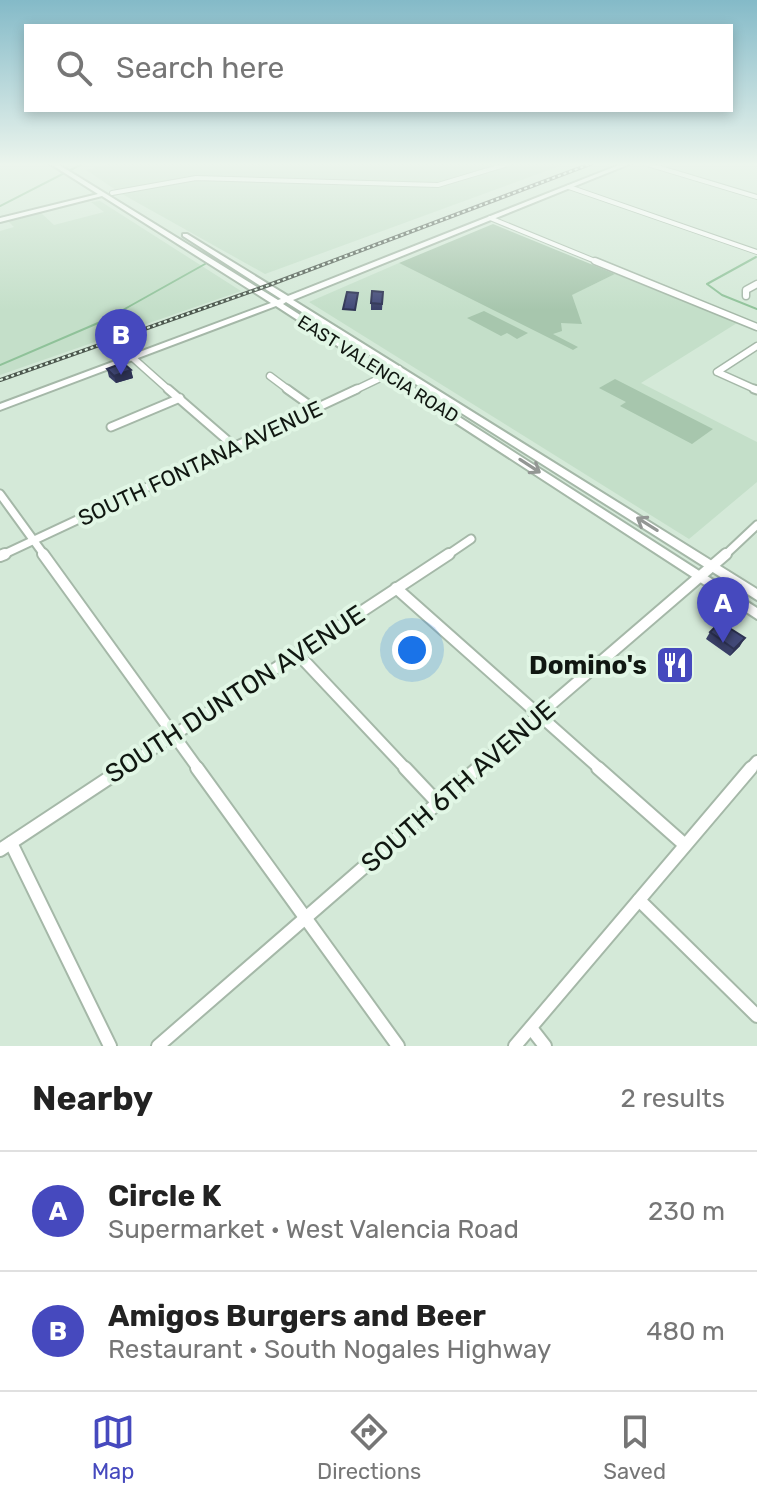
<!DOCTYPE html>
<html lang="en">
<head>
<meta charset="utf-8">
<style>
  body { margin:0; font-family:Rubik,sans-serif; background:#f2f2f2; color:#222 }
  .you { position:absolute; left:412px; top:650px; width:28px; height:28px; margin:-20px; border:6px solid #fff; border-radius:50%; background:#1a73e8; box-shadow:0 0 0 12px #1a73e833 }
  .badge { display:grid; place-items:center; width:52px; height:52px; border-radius:50%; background:#4649be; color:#fff; font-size:26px; font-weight:700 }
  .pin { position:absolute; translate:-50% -66px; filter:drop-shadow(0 2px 4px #0008) }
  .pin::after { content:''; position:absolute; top:42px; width:28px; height:24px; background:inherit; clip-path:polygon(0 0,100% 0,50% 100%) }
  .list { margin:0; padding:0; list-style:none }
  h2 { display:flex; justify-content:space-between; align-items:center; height:104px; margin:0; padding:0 32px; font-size:34px }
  h2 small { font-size:26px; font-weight:400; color:#767676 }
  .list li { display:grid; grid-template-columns:52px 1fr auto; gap:24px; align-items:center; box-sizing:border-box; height:120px; padding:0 32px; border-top:2px solid #e0e0e0 }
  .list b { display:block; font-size:30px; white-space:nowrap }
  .list p { margin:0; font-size:26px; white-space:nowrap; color:#767676 }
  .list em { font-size:26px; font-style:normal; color:#767676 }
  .icon { flex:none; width:44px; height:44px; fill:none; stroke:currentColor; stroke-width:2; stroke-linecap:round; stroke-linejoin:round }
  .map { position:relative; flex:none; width:757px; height:1046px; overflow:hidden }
  .search { position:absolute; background:#fff; box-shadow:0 4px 12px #0003; left:24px; right:24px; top:24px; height:88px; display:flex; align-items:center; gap:20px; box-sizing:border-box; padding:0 28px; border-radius:0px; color:#767676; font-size:30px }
  .sheet { height:344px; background:#fff }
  nav { display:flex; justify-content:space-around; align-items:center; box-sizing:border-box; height:112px; border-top:2px solid #e0e0e0; background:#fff; font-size:22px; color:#767676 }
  nav a { display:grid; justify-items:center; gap:4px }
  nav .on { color:#4649be }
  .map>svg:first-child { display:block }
  .built { fill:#c4dfc9 }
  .green { fill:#a7c6ad }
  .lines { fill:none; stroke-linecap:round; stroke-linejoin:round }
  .stream { stroke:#8fc299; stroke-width:2 }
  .minor-far4-casing { stroke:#a5b8a8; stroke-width:6 }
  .minor-far3-casing { stroke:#a5b8a8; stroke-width:9 }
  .minor-far2-casing { stroke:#a5b8a8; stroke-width:11 }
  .minor-far1-casing { stroke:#a5b8a8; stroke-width:14 }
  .minor-casing { stroke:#a5b8a8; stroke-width:16 }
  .major-casing { stroke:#a5b8a8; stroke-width:4 }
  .minor-far4 { stroke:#fff; stroke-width:4 }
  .minor-far3 { stroke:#fff; stroke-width:6 }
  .minor-far2 { stroke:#fff; stroke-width:7 }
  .minor-far1 { stroke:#fff; stroke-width:10 }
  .minor { stroke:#fff; stroke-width:12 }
  .major { fill:#fff; fill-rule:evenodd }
  .rail-casing { stroke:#4c574e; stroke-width:4 }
  .rail { stroke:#e1f6e5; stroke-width:2; stroke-dasharray:3; stroke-linecap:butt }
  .wall { fill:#393f67 }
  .shaded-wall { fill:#2e3354 }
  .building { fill:#424978; stroke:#2e3354; stroke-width:2 }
  .oneway { stroke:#939794 }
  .labels { text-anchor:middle; stroke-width:8; stroke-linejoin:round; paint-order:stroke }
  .far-street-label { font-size:18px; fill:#101711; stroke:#e1f6e5 }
  .street-label { font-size:22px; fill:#101711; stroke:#e1f6e5 }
  .near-poi-label { font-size:26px; font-weight:bold; fill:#101711; stroke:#e1f6e5; text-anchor:end }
  .near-street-label { font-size:26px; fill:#101711; stroke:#e1f6e5 }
</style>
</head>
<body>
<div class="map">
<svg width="757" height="1046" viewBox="0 0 757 1046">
  <rect width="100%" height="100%" fill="#d4e9d8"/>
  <g class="built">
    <path d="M112,163H568L265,274L122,194L86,170Z"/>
    <path d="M100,201L241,291L0,375V231L14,227L8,221L41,213L54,225L104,212L91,202Z"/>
    <path d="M399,263L573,350L521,319L615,274L737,323L641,383L757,442V482L689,539L309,302Z"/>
  </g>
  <g class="green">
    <path d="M493,224L615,274L572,295L582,324L561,323L562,331L553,334L578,347L573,350L399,263Z"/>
    <path d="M484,311L528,333L517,339L507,333L501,336L467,318Z"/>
    <path d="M615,379L713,429L692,444L620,406L626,402L599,388Z"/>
  </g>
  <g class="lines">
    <g class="stream">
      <path d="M0,206L84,163"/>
      <path d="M756,257L707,284L722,295L757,309"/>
      <path d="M0,365L105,320L205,264"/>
    </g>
    <g class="minor-far4-casing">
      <g id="minor-far4">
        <path d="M644,163L757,197"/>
        <path d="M569,187L757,252"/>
        <path d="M112,193L196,178L438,185L511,163"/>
        <path d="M490,218L600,263"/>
      </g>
    </g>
    <g class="minor-far3-casing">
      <g id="minor-far3">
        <path d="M595,261L757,327"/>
        <path d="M746,296V290L757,284"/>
        <path d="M757,346L717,372L757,390"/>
        <path d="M133,358L170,391"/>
        <path d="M270,376L290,391"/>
        <path d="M353,391L399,369"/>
      </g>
    </g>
    <g class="minor-far2-casing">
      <g id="minor-far2">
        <path d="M168,389L235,447"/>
        <path d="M287,389L315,409"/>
        <path d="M754,389L757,390"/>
        <path d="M111,427L180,398"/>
        <path d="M0,494L45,556"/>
        <path d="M0,556L357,389"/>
        <path d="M446,556L471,539"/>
        <path d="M724,556L757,525"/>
      </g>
    </g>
    <g class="minor-far1-casing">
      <g id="minor-far1">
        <path d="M43,554L199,770"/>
        <path d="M0,556L5,554"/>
        <path d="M396,588L601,770"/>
        <path d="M297,653L407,770"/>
        <path d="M121,770L449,554"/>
        <path d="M475,770L726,554"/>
        <path d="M749,770L757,761"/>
      </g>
    </g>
    <g class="minor-casing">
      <g id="minor">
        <path d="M197,768L398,1046"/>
        <path d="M405,768L437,802"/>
        <path d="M598,768L685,845"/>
        <path d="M11,843L110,1046"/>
        <path d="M0,850L124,768"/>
        <path d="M639,900L757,1016"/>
        <path d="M531,1028L545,1046"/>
        <path d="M158,1046L478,768"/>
        <path d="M515,1046L751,768"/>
      </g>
    </g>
    <g class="major-casing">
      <path id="major" d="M49,163H56L278,300L281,299L183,236V234H187L288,296L624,163H632L293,300L757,589V600L286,302L283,304L757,608V619L276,306L0,410V404L271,303L102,196L0,222V218L98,194Z"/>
    </g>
    <use href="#minor-far4" class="minor-far4"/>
    <use href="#minor-far3" class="minor-far3"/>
    <use href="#minor-far2" class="minor-far2"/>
    <use href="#minor-far1" class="minor-far1"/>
    <use href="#minor" class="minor"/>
    <use href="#major" class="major"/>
    <g class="rail-casing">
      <path id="rail" d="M0,380L269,285L593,163"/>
    </g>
    <use href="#rail" class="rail"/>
  </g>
  <g class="wall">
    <path d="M383,292L382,310H371V303Z"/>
    <path d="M107,369L131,370L133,378L116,383L109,377Z"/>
    <path d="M710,632L740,646L730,656L706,639Z"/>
    <path d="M665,656L687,669L681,674L663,661Z"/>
  </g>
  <g class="shaded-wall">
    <path d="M131,370L133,378L116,383L114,376Z"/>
    <path d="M745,638L740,646L730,656L734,649Z"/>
  </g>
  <g class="building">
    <path d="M372,291L383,292L382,304L371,303Z"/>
    <path d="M347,292L358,293L355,310L343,309Z"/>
    <path d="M123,363L131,370L114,376L107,369Z"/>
    <path d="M720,622L745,638L734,649L710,632Z"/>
    <path d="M672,649L689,664L683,669L665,656Z"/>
  </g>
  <defs><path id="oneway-shaft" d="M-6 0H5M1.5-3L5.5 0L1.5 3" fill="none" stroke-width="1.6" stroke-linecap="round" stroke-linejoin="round" transform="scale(2)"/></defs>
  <g class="oneway">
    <use href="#oneway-shaft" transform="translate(530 466) rotate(33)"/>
    <use href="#oneway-shaft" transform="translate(647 524) rotate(-148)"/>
  </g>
  <linearGradient id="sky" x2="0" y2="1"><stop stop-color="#84bac8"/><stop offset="0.53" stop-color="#ecf5ed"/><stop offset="1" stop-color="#ecf5ed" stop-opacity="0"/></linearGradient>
  <rect width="757" height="310" fill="url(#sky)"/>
  <defs>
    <g id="restaurant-square" transform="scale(2)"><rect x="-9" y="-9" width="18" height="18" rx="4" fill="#4649be" stroke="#e1f6e5"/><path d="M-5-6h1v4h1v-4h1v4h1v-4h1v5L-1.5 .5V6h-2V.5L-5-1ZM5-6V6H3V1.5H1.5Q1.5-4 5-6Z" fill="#fff"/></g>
  </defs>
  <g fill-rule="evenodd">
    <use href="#restaurant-square" x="675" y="665"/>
  </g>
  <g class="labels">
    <g class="far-street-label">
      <text transform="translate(378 369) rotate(32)" y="6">EAST VALENCIA ROAD</text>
    </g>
    <g class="street-label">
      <text transform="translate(200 463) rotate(-25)" y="8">SOUTH FONTANA AVENUE</text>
    </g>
    <g class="near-poi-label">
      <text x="647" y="674">Domino's</text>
    </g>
    <g class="near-street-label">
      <text transform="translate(235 694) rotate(-33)" y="9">SOUTH DUNTON AVENUE</text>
      <text transform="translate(458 786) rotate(-41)" y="9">SOUTH 6TH AVENUE</text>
    </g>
  </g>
</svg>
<div class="you"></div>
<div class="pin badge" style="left:723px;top:643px">A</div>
<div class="pin badge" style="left:121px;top:375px">B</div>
<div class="search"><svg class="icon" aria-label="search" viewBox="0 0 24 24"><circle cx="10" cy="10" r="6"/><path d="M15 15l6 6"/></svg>Search here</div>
</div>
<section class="sheet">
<h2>Nearby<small>2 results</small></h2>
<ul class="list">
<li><span class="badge">A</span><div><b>Circle K</b><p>Supermarket · West Valencia Road</p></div><em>230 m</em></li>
<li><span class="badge">B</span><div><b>Amigos Burgers and Beer</b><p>Restaurant · South Nogales Highway</p></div><em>480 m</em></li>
</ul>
</section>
<nav>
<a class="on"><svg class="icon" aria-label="map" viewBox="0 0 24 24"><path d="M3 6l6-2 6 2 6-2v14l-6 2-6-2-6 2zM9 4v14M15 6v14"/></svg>Map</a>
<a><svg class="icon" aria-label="directions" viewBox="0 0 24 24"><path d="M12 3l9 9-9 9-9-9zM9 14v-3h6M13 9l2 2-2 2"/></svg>Directions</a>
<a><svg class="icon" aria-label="saved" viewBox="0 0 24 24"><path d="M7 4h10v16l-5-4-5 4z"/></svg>Saved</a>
</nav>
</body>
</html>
